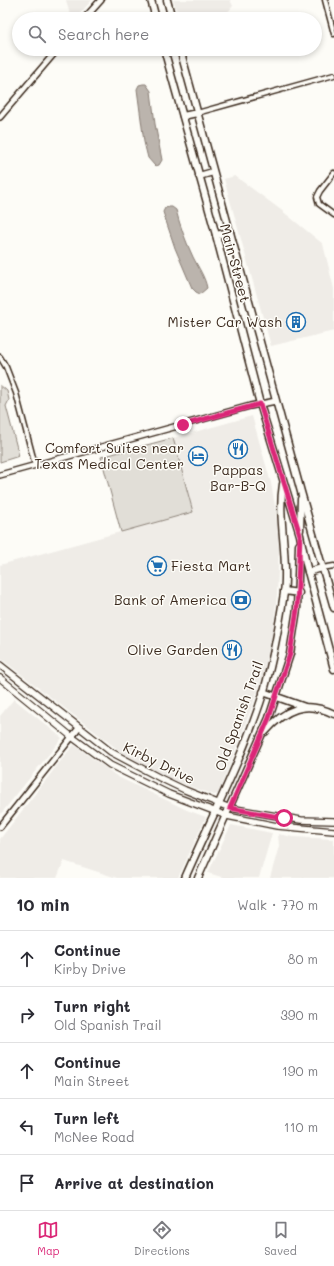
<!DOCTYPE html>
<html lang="en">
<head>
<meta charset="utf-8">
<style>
  body { margin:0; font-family:Mali,sans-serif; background:#f7f7f7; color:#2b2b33 }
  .stop { position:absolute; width:12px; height:12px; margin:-9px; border:3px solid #db2777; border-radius:50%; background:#fff }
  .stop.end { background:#db2777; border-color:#fff; box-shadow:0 1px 4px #0008 }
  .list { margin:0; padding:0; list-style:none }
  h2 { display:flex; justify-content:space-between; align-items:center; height:52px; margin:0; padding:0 16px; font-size:17px }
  h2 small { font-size:13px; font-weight:400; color:#7c7c81 }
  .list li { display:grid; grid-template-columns:26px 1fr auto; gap:12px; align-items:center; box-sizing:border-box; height:56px; padding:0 16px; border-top:1px solid #e1e1e2 }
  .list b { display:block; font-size:15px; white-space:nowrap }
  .list p { margin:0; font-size:13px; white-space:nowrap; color:#7c7c81 }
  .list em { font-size:13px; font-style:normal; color:#7c7c81 }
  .icon { flex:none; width:22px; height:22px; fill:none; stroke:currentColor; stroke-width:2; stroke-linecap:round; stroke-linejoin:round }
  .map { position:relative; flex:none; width:334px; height:878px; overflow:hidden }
  .search { position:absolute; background:#fff; box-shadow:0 2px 6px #0003; left:12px; right:12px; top:12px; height:44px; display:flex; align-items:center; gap:10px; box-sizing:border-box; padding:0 14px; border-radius:22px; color:#7c7c81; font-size:15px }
  .sheet { height:332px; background:#fff }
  nav { display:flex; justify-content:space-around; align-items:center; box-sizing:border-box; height:56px; border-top:1px solid #e1e1e2; background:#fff; font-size:11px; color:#7c7c81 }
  nav a { display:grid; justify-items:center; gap:2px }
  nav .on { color:#db2777 }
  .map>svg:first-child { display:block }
  .built { fill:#efece7 }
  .green { fill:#e1ded7; stroke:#8e847a }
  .water { fill:#bbb4ad; stroke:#887d74 }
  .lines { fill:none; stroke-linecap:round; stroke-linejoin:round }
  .minor-casing { stroke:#3b2a1e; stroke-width:7 }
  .tertiary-casing { stroke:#3b2a1e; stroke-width:8 }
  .secondary-casing { stroke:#3b2a1e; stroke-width:8 }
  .primary-casing { stroke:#3b2a1e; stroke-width:9 }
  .minor { stroke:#fdfcf7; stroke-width:4 }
  .tertiary { stroke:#fdfcf7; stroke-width:5 }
  .secondary { stroke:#fdfcf7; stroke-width:5.5 }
  .primary { stroke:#fdfcf7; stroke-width:6 }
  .route { stroke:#db2777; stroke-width:5 }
  .labels { text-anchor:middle; stroke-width:3; stroke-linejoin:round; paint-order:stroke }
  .street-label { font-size:14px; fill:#3b2a1e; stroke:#fdfcf7 }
  .poi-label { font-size:14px; fill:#3b2a1e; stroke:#fdfcf7; text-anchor:end }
</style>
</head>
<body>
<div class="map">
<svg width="334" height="878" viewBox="0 0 334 878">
  <rect width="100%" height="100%" fill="#fdfcf7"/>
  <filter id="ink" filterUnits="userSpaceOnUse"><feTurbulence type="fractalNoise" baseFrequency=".025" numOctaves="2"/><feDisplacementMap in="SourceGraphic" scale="8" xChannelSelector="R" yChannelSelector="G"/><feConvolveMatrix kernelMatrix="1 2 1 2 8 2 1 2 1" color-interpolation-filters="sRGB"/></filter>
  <g filter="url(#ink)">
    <g class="built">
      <path d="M66,0H92L75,19H71Z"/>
      <path d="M173,0H230L233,6L222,19H179Z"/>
      <path d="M235,176L281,210L323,244L334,289V331L271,346L224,179Z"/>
      <path d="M252,416L271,483L276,512L279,548L277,594L273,632L264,671L252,707L218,794L214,795L176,781L156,771L121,752L0,658V565L193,512L173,438Z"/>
      <path d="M14,699L62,738L0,815V716Z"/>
      <path d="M74,745L118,777L187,810L206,817L178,878H117L64,861L57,878H0V839L70,749Z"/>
      <path d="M231,825L272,833L259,878H225L208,873Z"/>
      <path d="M278,834L293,837L334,839V878H270L279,846Z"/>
    </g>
    <g class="green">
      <path d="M0,385L7,391L9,400L6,406L19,456L0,462Z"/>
      <path d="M173,438L193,512L121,532L101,457Z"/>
    </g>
    <g class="water">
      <path d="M143,84H146L151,91L155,124L162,160L159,165L155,166L148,158L144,142L137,89L139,85Z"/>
      <path d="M169,207H172L176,210C180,226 186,242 193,257C198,267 205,277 207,288L200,294L196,292L192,288L175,248L163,212L165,208Z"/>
    </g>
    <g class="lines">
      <g class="minor-casing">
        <g id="minor">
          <path d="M325,0L334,34"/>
          <path d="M197,113L334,75"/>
          <path d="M334,173L320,191L317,197L319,204L334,215"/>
          <path d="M0,357L6,367L16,393L35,465"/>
          <path d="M322,568L334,566"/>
        </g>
      </g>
      <g class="tertiary-casing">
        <g id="tertiary">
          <path d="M84,19L101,0"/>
          <path d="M0,117L58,49"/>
          <path d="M0,475L250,406L276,401"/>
          <path d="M0,827L79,728"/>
        </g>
      </g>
      <g class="secondary-casing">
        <g id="secondary">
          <path d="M0,665L111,752L160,778L185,790L230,808L301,820L334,821"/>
          <path d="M0,678L72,737L110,765L169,794L227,816L277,826L334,831"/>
        </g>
      </g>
      <g class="primary-casing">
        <g id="primary">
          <path d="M151,0L156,19"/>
          <path d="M167,0L172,19"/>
          <path d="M164,49L216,235L260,404L300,535L306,564L334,669"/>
          <path d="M180,49L301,492L334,608"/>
          <path d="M183,116L197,113"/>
          <path d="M199,176L213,172"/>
          <path d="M216,235L230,232"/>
          <path d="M300,530L301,499"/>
          <path d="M308,572L322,568"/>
          <path d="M284,591L299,593"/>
          <path d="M263,692L305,707"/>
          <path d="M265,732C285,709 305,700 334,714"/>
          <path d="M185,878C212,816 244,755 264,691C273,659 279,626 284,593C289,557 277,520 283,484"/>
          <path d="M198,878L269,718L290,654L297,609L299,545"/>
        </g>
      </g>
      <use href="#minor" class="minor"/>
      <use href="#tertiary" class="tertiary"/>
      <use href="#secondary" class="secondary"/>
      <use href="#primary" class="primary"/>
    </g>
  </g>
  <g class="lines" filter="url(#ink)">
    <path class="route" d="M183,425L260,404L300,535L297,609L290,654L276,696L269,718L230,808L284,818"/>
  </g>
  <defs>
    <g id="building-ring" transform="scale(1)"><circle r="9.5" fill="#fdfcf7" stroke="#1f6fb2" stroke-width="1.5"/><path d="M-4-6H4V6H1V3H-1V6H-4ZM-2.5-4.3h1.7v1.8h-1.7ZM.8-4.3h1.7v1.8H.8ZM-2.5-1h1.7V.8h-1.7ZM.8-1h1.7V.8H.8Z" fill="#1f6fb2"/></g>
    <g id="restaurant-ring" transform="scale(1)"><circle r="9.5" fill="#fdfcf7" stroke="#1f6fb2" stroke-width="1.5"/><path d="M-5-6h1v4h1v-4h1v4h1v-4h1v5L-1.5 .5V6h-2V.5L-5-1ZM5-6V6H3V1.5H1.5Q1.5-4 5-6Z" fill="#1f6fb2"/></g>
    <g id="hotel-ring" transform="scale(1)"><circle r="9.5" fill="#fdfcf7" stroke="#1f6fb2" stroke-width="1.5"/><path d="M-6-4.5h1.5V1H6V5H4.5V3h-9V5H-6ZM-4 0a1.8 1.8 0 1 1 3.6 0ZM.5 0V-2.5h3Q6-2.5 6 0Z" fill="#1f6fb2"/></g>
    <g id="supermarket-ring" transform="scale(1)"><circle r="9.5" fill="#fdfcf7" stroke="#1f6fb2" stroke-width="1.5"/><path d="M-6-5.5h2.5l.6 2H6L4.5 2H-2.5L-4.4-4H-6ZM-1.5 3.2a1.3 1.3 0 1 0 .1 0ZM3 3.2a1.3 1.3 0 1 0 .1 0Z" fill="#1f6fb2"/></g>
    <g id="bank-ring" transform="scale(1)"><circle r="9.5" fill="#fdfcf7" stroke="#1f6fb2" stroke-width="1.5"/><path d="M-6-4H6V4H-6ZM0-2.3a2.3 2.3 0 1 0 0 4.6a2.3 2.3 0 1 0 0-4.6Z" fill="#1f6fb2"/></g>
  </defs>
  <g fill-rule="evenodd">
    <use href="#building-ring" x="296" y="322"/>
    <use href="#restaurant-ring" x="238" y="449"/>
    <use href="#hotel-ring" x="198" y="456"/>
    <use href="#supermarket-ring" x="157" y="566"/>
    <use href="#bank-ring" x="241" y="600"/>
    <use href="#restaurant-ring" x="232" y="650"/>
  </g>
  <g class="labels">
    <g class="street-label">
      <text transform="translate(235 263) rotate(75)" y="5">Main Street</text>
      <text transform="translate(239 716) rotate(-70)" y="5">Old Spanish Trail</text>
      <text transform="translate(159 763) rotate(26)" y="5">Kirby Drive</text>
    </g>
    <g class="poi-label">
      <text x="282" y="327">Mister Car Wash</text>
      <text x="184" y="453">Comfort Suites near<tspan x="184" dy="16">Texas Medical Center</tspan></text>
      <text x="238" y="475" text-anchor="middle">Pappas<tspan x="238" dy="16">Bar-B-Q</tspan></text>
      <text x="171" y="571" text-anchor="start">Fiesta Mart</text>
      <text x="227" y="605">Bank of America</text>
      <text x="218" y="655">Olive Garden</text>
    </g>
  </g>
</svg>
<div class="stop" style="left:284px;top:818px"></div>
<div class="stop end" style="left:183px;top:425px"></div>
<div class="search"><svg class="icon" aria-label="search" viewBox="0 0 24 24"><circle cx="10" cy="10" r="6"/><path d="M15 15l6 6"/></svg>Search here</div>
</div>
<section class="sheet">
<h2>10 min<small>Walk · 770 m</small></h2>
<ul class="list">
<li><svg class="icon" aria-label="ahead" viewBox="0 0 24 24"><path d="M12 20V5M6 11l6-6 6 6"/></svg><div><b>Continue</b><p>Kirby Drive</p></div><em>80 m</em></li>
<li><svg class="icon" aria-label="right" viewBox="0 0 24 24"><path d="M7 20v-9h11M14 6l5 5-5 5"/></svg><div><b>Turn right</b><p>Old Spanish Trail</p></div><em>390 m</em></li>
<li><svg class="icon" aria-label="ahead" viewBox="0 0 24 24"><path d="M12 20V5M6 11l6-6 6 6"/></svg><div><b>Continue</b><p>Main Street</p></div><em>190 m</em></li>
<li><svg class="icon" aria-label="left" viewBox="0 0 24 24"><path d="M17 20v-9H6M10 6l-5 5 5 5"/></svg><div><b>Turn left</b><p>McNee Road</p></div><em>110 m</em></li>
<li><svg class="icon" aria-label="arrive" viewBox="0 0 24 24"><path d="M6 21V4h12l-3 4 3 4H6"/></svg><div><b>Arrive at destination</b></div></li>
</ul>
</section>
<nav>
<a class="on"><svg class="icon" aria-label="map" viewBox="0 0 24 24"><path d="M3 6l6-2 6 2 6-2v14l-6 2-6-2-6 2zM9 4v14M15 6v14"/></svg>Map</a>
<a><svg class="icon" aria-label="directions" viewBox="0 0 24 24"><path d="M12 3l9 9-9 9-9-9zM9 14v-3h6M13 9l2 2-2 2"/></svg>Directions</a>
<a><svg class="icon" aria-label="saved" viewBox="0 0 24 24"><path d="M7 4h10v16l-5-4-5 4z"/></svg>Saved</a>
</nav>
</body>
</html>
